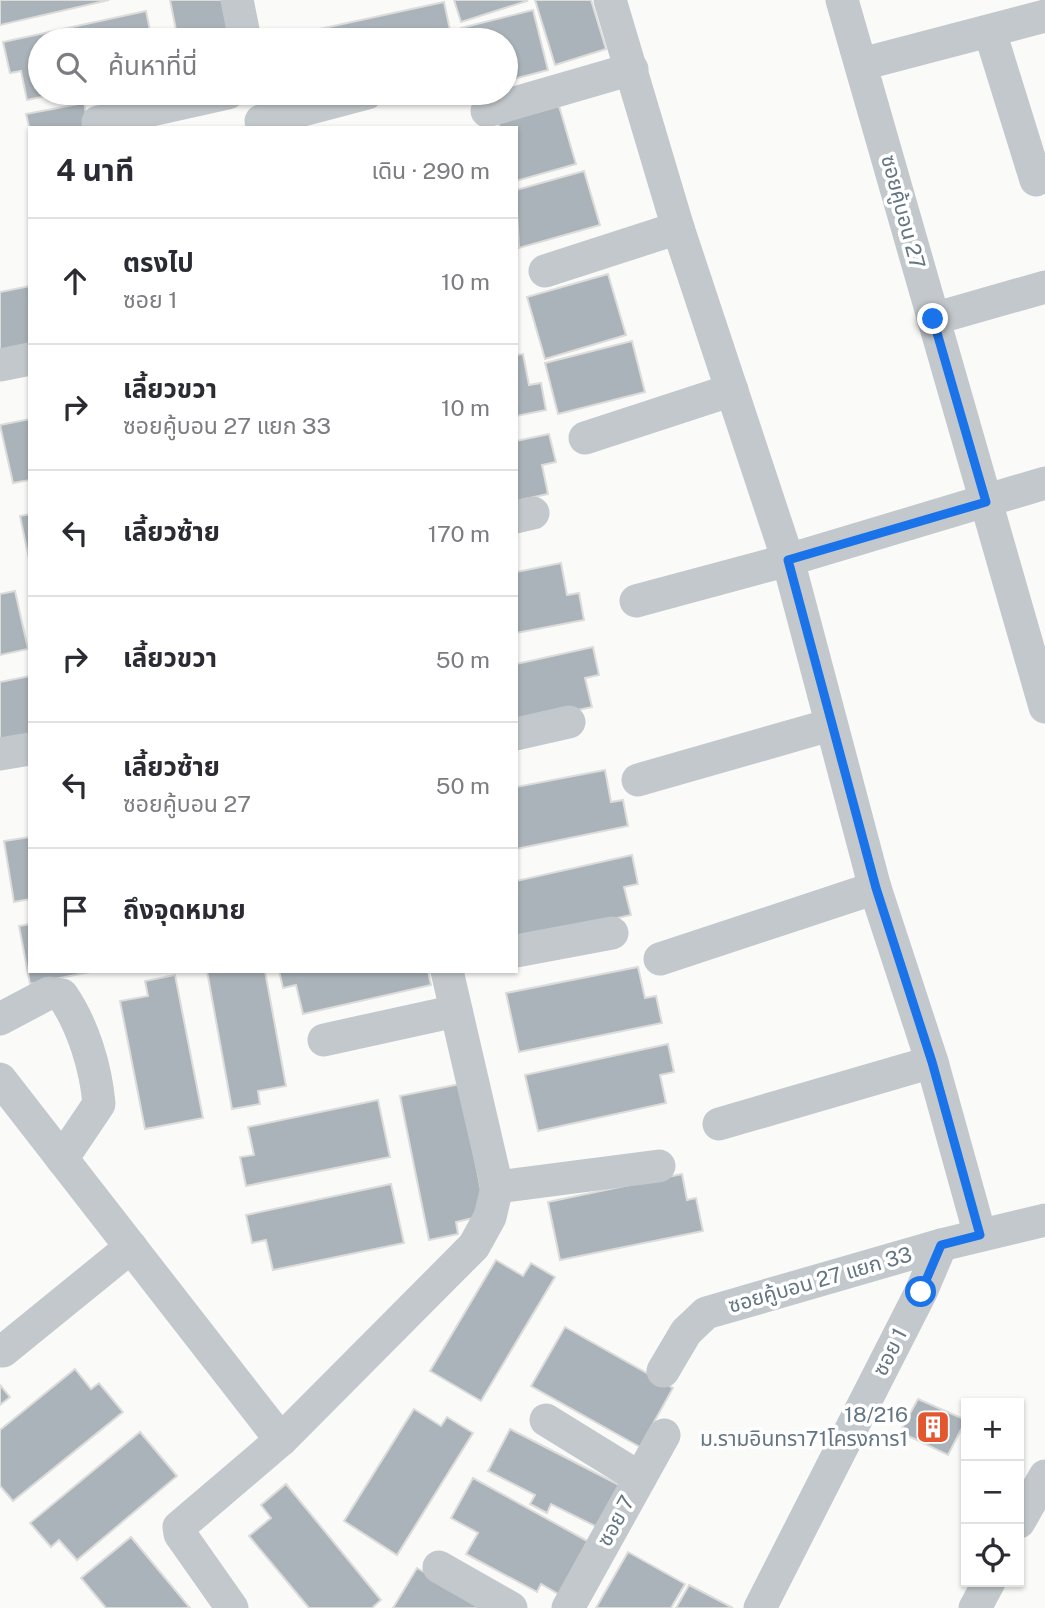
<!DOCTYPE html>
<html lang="th">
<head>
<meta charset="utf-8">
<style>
  body { margin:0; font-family:"Public Sans","Noto Sans Thai",sans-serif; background:#f2f2f3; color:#2b2b33 }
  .controls { position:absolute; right:21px; bottom:21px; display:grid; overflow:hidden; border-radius:0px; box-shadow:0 2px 5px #0004 }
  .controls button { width:63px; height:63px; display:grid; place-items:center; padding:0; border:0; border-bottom:2px solid #e1e1e2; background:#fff; color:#2b2b33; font:35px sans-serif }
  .stop { position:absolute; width:21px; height:21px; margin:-16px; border:5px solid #1a73e8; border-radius:50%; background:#fff }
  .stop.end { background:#1a73e8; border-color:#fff; box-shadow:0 2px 7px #0008 }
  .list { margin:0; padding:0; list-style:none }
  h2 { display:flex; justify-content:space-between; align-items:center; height:91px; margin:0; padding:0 28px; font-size:30px }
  h2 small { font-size:23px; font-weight:400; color:#7c7c81 }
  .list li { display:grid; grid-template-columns:46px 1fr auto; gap:21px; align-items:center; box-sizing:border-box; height:126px; padding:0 28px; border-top:2px solid #e1e1e2 }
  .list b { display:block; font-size:26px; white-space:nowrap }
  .list p { margin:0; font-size:23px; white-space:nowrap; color:#7c7c81 }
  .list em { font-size:23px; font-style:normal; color:#7c7c81 }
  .icon { flex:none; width:38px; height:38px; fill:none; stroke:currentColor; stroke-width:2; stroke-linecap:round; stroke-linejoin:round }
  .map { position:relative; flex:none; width:1045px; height:1608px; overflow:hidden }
  .search { position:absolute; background:#fff; box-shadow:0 2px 5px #0004; left:28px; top:28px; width:490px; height:77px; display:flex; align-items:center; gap:18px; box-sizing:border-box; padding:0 24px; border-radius:38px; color:#7c7c81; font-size:26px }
  .panel { position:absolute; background:#fff; box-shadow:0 2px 5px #0004; left:28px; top:126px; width:490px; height:847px; border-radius:0px }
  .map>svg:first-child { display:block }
  .building { fill:#aab3b9; stroke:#dcdcda; stroke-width:2 }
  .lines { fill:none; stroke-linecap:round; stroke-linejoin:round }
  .minor { stroke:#c3c8cc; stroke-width:33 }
  .route { stroke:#1a73e8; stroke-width:9 }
  .labels { text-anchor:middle; stroke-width:7; stroke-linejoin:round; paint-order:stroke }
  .street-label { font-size:21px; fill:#657683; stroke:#fff }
  .poi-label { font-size:21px; fill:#657683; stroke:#fff; text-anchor:end }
</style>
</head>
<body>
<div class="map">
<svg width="1045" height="1608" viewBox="0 0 1045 1608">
  <rect width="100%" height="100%" fill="#fafaf8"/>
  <g class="building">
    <path d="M0,0H109L0,25Z"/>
    <path d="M170,0H230L238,40H178Z"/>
    <path d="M454,0H526L527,1L461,22Z"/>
    <path d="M535,0H591L606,49L555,65Z"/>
    <path d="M444,2L450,30L436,33L438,40H303L301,33Z"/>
    <path d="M533,10L548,70L506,81V40H464L461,28Z"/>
    <path d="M146,11L152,40H40V93H60L27,100L21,71L10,73L3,42Z"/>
    <path d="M84,103L89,128H30V131L26,114Z"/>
    <path d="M559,106L576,164L516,181V128H500L498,123Z"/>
    <path d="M584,171L600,225L519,248L516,190Z"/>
    <path d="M608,274L626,335L545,359L527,297Z"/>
    <path d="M30,286V350L0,356V292Z"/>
    <path d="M632,341L645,392L558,414L545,363Z"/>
    <path d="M523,354L529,385L541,383L546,410L516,416V355Z"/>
    <path d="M30,419V480L13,483L0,425Z"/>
    <path d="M549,434L556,462L542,465L548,494L516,501V441Z"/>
    <path d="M30,514V564L20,516Z"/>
    <path d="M561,563L567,595L579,593L584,620L516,633V572Z"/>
    <path d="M15,591L28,649L0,655V594Z"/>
    <path d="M593,647L599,675L585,678L592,707L516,723V664Z"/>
    <path d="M30,676V739L0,746V682Z"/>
    <path d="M605,770L611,802L623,800L628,826L516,849V787Z"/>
    <path d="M30,837V899L14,902L4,841Z"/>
    <path d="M632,855L638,884L624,887L631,915L516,940V881Z"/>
    <path d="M30,924V971H95L30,984L19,926Z"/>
    <path d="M638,967L645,998L656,996L662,1023L519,1052L506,993Z"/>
    <path d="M207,971H265L286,1086L258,1091L260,1104L232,1109Z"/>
    <path d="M279,971H428L431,985L303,1014L296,985L283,988Z"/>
    <path d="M175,975L203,1118L145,1129L120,1001L148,996L145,981Z"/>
    <path d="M668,1044L674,1072L660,1075L666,1103L538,1131L525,1075Z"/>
    <path d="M460,1084L486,1215L456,1222L458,1234L429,1240L400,1096Z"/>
    <path d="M378,1100L390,1157L246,1186L240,1157L254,1155L248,1127Z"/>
    <path d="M682,1174L687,1200L696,1198L703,1231L560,1260L548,1202Z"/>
    <path d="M391,1184L404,1243L273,1270L266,1240L252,1243L246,1215Z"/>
    <path d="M496,1260L523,1276L531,1263L555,1277L481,1401L430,1371Z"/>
    <path d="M565,1327L673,1388L640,1447L531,1386Z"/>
    <path d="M75,1369L91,1389L99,1383L123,1412L13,1501L0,1486V1430Z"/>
    <path d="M0,1385L10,1397L0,1405Z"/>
    <path d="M918,1399L966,1420L948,1455L900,1432Z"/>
    <path d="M414,1409L441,1426L447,1417L473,1433L397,1555L344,1521Z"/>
    <path d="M510,1429L623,1487L601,1529L551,1504L547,1513L530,1504L535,1495L488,1471Z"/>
    <path d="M140,1432L177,1476L77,1560L59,1540L51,1547L30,1523Z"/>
    <path d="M473,1478L589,1542L560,1595L541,1584L537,1592L466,1554L478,1533L451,1518Z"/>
    <path d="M286,1484L381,1600L372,1608H309L249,1536L271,1518L261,1505Z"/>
    <path d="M131,1537L190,1608H106L81,1578Z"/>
    <path d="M628,1552L685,1584L671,1608H596Z"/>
    <path d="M417,1568L487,1608H393Z"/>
    <path d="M689,1585L733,1608H676Z"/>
  </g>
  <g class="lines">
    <g class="minor">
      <path d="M237,0L245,40"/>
      <path d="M610,0L678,228L788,560L875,888L932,1062L980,1235"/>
      <path d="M842,0L1045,707"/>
      <path d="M990,32L1036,180"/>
      <path d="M862,64L1045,16"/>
      <path d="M487,111L632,69"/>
      <path d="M261,121L367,93"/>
      <path d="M98,122L228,93"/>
      <path d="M545,271L678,228"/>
      <path d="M933,319L1045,287"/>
      <path d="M0,365L30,359"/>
      <path d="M585,438L732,390"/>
      <path d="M516,517L533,513"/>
      <path d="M636,601L788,560L1045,483"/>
      <path d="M516,734L569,722"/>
      <path d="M0,754L30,749"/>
      <path d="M638,780L830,725"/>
      <path d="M516,951L612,933"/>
      <path d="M660,959L875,888"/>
      <path d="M0,1019L49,993L62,995C83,1025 96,1068 99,1104L62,1159"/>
      <path d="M324,1040L456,1011"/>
      <path d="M0,1079L281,1440"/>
      <path d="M719,1124L932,1062"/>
      <path d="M497,1187L659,1166"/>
      <path d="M3,1351L131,1247"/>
      <path d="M663,1371L686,1332L706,1313L941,1245L1045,1220"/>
      <path d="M546,1420L640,1478"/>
      <path d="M1019,1522L1045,1476"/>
      <path d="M439,1567L511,1608"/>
      <path d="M232,1608L180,1534L179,1527L281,1440L474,1246L490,1217L497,1187L447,971"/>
      <path d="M568,1608L664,1435"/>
      <path d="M760,1608L921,1292L941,1245"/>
      <path d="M975,1608L989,1582"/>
    </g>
  </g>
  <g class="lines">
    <path class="route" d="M921,1292L941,1245L980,1235L932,1062L876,888L788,560L986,502L933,319"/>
  </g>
  <defs>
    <g id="building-square" transform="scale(1.75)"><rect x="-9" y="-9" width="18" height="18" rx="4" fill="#e4572e" stroke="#fff"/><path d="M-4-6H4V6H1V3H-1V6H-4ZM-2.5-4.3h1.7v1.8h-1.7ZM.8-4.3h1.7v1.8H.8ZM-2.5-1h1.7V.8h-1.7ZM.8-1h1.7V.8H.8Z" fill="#fff"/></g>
  </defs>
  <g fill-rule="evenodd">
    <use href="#building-square" x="933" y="1427"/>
  </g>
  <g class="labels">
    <g class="street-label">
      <text transform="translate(903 212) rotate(75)" y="7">ซอยคู้บอน 27</text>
      <text transform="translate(820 1280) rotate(-16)" y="7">ซอยคู้บอน 27 แยก 33</text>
      <text transform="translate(890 1352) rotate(-63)" y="7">ซอย 1</text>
      <text transform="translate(616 1521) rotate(-61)" y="7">ซอย 7</text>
    </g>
    <g class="poi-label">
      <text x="908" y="1422">18/216<tspan x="908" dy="24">ม.รามอินทรา71โครงการ1</tspan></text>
    </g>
  </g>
</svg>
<div class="controls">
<button>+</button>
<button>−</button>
<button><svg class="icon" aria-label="locate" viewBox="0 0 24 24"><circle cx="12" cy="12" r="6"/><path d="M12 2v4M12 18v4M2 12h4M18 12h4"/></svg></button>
</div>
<div class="stop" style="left:921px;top:1292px"></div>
<div class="stop end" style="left:933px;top:319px"></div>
<div class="search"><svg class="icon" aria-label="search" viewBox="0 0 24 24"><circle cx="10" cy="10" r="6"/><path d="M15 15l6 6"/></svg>ค้นหาที่นี่</div>
<section class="panel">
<h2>4 นาที<small>เดิน · 290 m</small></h2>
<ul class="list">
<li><svg class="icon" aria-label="ahead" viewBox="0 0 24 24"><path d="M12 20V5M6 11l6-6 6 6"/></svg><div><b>ตรงไป</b><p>ซอย 1</p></div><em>10 m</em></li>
<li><svg class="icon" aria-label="right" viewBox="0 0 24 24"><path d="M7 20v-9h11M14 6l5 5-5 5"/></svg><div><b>เลี้ยวขวา</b><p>ซอยคู้บอน 27 แยก 33</p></div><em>10 m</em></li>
<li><svg class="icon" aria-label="left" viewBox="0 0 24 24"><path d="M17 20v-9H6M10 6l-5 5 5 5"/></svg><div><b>เลี้ยวซ้าย</b></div><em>170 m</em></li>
<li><svg class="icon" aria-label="right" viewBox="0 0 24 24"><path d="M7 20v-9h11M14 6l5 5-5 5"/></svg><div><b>เลี้ยวขวา</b></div><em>50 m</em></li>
<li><svg class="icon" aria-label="left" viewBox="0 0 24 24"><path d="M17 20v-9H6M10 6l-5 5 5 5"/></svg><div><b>เลี้ยวซ้าย</b><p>ซอยคู้บอน 27</p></div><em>50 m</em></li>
<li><svg class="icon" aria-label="arrive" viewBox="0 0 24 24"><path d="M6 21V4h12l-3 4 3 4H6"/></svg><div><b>ถึงจุดหมาย</b></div></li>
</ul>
</section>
</div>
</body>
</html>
